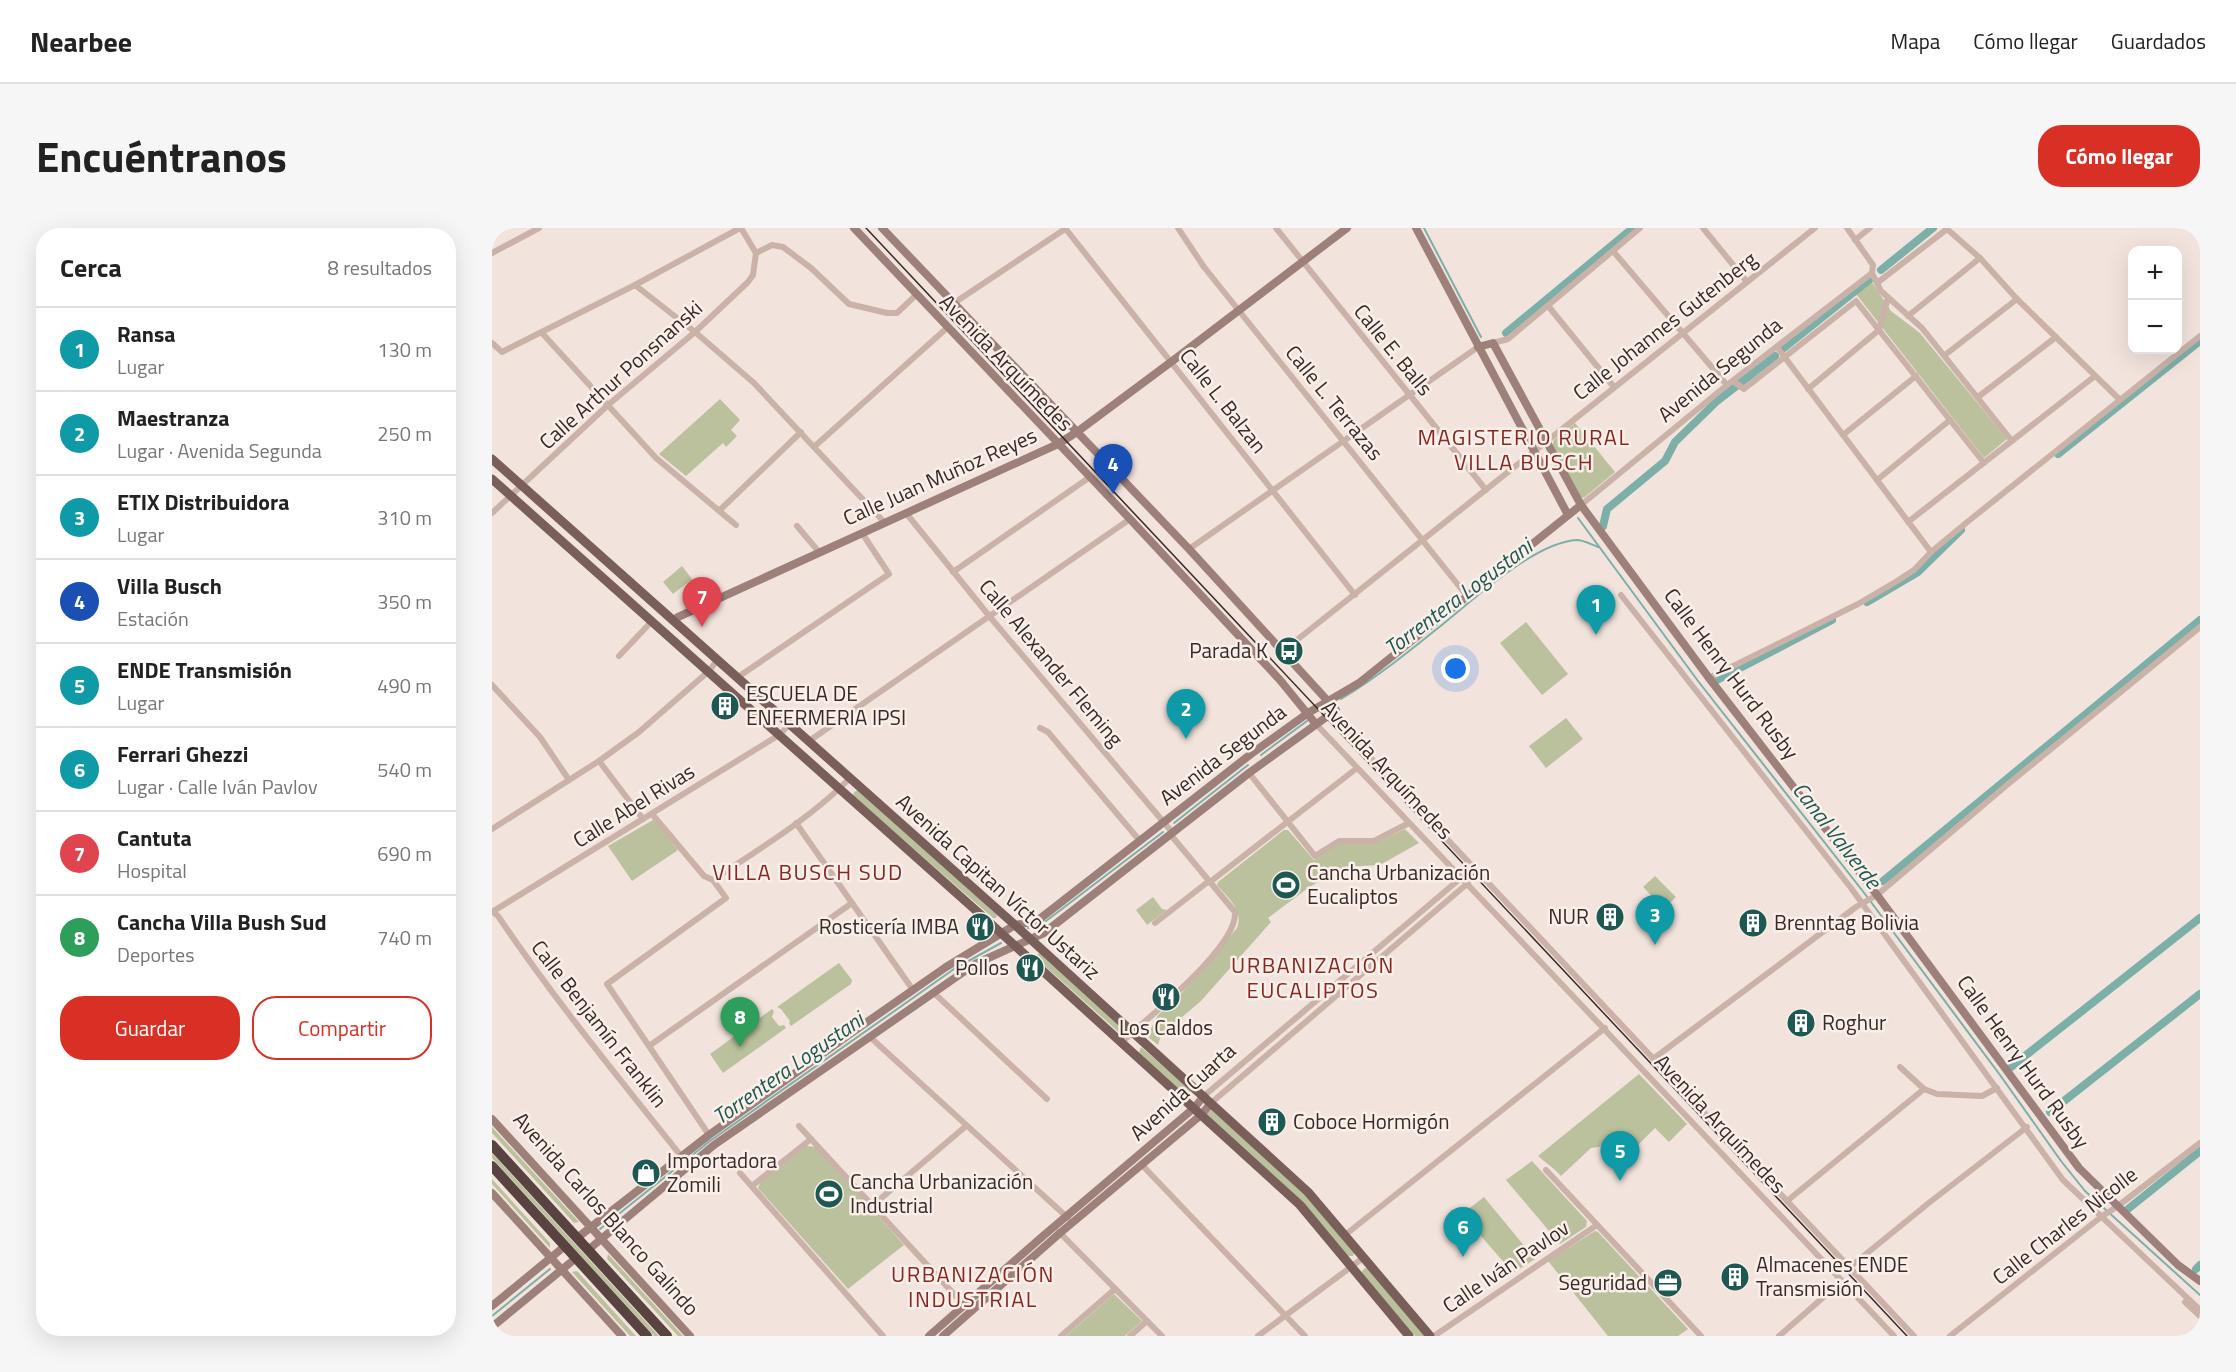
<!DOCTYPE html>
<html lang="es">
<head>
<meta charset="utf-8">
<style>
  body { margin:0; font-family:"Titillium Web",sans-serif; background:#f6f6f6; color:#222 }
  .controls { position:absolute; right:18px; top:18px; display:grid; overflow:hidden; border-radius:12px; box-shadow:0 6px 24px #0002 }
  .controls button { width:54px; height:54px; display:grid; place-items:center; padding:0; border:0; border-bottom:2px solid #e0e0e0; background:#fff; color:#222; font:30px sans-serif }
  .you { position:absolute; left:964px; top:441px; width:21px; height:21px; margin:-15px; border:4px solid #fff; border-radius:50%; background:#1a73e8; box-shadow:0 0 0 9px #1a73e833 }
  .badge { display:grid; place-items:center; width:39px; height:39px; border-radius:50%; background:#d93025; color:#fff; font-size:20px; font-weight:700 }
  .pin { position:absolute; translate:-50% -50px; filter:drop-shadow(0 2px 3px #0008) }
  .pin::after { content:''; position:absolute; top:32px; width:21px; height:18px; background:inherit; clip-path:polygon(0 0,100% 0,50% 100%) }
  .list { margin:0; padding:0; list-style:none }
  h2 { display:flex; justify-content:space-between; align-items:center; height:78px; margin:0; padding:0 24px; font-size:26px }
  h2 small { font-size:20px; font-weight:400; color:#767676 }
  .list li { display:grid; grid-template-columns:39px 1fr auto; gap:18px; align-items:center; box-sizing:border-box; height:84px; padding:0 24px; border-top:2px solid #e0e0e0 }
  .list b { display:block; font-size:22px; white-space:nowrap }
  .list p { margin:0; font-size:20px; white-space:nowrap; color:#767676 }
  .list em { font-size:20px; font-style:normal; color:#767676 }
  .actions { display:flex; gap:12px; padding:18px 24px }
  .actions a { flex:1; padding:14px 0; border:2px solid #d93025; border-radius:24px; text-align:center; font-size:21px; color:#d93025 }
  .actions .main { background:#d93025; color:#fff }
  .map { position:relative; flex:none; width:1708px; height:1108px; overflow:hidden; border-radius:24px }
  header { display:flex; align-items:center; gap:36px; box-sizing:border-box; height:84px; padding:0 30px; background:#fff; border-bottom:2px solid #e0e0e0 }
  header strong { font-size:28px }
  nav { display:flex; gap:33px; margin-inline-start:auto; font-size:21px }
  .intro { display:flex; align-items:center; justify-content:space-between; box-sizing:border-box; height:144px; padding:0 36px }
  h1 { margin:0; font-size:42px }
  .button { padding:15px 27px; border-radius:24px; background:#d93025; color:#fff; font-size:21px; font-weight:700 }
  main { display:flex; gap:36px; padding:0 36px }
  aside { flex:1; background:#fff; border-radius:24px; box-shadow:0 6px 24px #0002 }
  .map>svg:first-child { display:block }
  .green { fill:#bcc19d }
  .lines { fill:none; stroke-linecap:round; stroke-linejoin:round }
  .stream { stroke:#7cafa8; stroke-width:2 }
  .canal { stroke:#7cafa8; stroke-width:8 }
  .street { stroke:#cab2a8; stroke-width:6 }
  .secondary { stroke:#9e807a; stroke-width:8 }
  .primary { stroke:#795e5a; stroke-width:9 }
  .highway { stroke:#584340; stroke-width:10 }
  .tram { stroke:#372a28; stroke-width:1.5 }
  .labels { text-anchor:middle; stroke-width:5; stroke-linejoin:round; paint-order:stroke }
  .street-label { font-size:21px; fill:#372a28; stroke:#faefe9 }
  .poi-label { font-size:21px; fill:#372a28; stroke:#faefe9; text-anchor:start }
  .neighbourhood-label { font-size:22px; letter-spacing:1.5px; fill:#862722; stroke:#faefe9 }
  .water-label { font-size:22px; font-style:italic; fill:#1e5852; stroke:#faefe9 }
</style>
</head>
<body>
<header>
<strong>Nearbee</strong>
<nav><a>Mapa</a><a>Cómo llegar</a><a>Guardados</a></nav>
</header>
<div class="intro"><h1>Encuéntranos</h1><a class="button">Cómo llegar</a></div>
<main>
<aside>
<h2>Cerca<small>8 resultados</small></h2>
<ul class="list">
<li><span class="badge" style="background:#0f9aa8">1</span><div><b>Ransa</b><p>Lugar</p></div><em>130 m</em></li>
<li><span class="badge" style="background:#0f9aa8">2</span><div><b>Maestranza</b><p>Lugar · Avenida Segunda</p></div><em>250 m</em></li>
<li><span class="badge" style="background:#0f9aa8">3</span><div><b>ETIX Distribuidora</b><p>Lugar</p></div><em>310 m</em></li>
<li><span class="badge" style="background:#1a4fb4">4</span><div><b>Villa Busch</b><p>Estación</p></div><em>350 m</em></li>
<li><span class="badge" style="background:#0f9aa8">5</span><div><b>ENDE Transmisión</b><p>Lugar</p></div><em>490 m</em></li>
<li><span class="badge" style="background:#0f9aa8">6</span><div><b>Ferrari Ghezzi</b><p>Lugar · Calle Iván Pavlov</p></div><em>540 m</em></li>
<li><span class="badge" style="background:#e0444e">7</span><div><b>Cantuta</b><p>Hospital</p></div><em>690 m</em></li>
<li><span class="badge" style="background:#2e9e5b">8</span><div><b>Cancha Villa Bush Sud</b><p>Deportes</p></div><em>740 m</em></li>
</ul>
<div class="actions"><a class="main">Guardar</a><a>Compartir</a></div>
</aside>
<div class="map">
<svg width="1708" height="1108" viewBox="0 0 1708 1108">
  <rect width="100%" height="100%" fill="#f2e4dd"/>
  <g class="green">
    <path d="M1380,54L1399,83L1428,105L1515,211L1492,230L1364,66Z"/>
    <path d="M228,171L248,192L239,202L245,208L234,219L231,215L194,248L167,226Z"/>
    <path d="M1083,195L1123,244L1093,269L1089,270L1060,219L1062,212Z"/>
    <path d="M190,338L200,351L181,366L171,354Z"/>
    <path d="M1034,394L1076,446L1050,467L1008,415Z"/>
    <path d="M1074,490L1091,511L1054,540L1037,518Z"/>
    <path d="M366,562L505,687L504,690H501L361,568L362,564Z"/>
    <path d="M161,592L165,595L186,622L140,653L116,618Z"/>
    <path d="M913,601L927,615L888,637L851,639L816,660L776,690L779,694L709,773L669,807L666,817L655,808L666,787L689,766L745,700C752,682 736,670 725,657L726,654L792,602H796L822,632L848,615L886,614Z"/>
    <path d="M1163,648L1184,669L1172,681L1151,659Z"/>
    <path d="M661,669L670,681L675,682L655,697L644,682Z"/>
    <path d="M547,725L633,802L634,805L631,808L545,731L544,728Z"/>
    <path d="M347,735L360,752L359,756L299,798L297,795L298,793L289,781L285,779Z"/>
    <path d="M280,781L282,783L280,789L287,798L292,797L294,800L231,845L218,826Z"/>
    <path d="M649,819L701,864L700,869H696L647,825Z"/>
    <path d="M1147,846L1195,896L1177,914L1163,900L1143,920L1136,923L1119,907L1107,919L1099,920L1069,948C1062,940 1054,935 1046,928Z"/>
    <path d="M718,881L812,965L862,1025L861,1028H856L715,887L714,884Z"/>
    <path d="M0,899L87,994L82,995L0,905Z"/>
    <path d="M314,918L324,919L412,1017L356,1061L266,960L268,955Z"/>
    <path d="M0,925L167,1108H162L0,930Z"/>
    <path d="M1040,933L1095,993L1094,999L1068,1016L1014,952Z"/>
    <path d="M0,951L58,1015V1020L0,956Z"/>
    <path d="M992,969L1043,1031L1021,1045L970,986Z"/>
    <path d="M1103,1003L1106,1004L1196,1101L1186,1108H1116L1056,1033Z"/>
    <path d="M116,1026L191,1108H186L115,1031Z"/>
    <path d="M873,1040L876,1041L933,1108H923L871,1047L870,1043Z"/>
    <path d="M84,1043L86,1044L144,1108H138L80,1044Z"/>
    <path d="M622,1066L650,1093L633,1108H574Z"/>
  </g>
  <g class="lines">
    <g class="stream">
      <path d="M932,0L989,109"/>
      <path d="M1086,290L1206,453L1373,666L1508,847L1569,933L1593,963L1708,1067"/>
      <path d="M849,471C884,450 915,425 946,400C979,374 1042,314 1085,312C1092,312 1100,317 1106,319"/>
      <path d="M769,527L815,493"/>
      <path d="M682,595L756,537"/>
      <path d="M536,700L554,693L671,604"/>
      <path d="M108,1001L218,913L462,741L509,715"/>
      <path d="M0,1088L58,1041"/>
    </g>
    <g class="canal">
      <path d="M1389,42L1441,0"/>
      <path d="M1014,105L1141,0"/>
      <path d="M1292,120L1377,52"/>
      <path d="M1566,226L1708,113"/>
      <path d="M1111,298L1115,281L1173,233L1183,214L1225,173L1283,128"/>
      <path d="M1375,374L1426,344L1469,302"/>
      <path d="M1225,452L1340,392"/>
      <path d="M1391,653L1708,392"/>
      <path d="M1519,839L1708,690"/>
      <path d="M1558,884L1708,766"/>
      <path d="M1636,981L1708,923"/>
      <path d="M1704,1041L1708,1037"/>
    </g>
    <g class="street">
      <path d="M249,0L264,25"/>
      <path d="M573,0L863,367"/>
      <path d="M686,0L712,39L975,368"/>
      <path d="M784,0L994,262"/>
      <path d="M1211,0L1255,54"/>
      <path d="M1355,0L1381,37L1380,45"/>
      <path d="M1363,12L1378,0"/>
      <path d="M1121,23L1235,157"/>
      <path d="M0,25L47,0"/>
      <path d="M264,25L280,17L291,19L319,40L357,76L395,85H405L424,67"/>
      <path d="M1380,45L1389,63L1430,100L1520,213"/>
      <path d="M1385,55L1455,1L1488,30L1525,71L1627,171"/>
      <path d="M143,57L203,104L262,155L393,295"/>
      <path d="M462,75L573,1"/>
      <path d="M1057,79L1122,159"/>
      <path d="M1416,88L1488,30"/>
      <path d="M50,105L164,230L244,297"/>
      <path d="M0,115L10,124L143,57L248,0"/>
      <path d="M1001,115L1016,111L1148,0"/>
      <path d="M1285,119L1439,324"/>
      <path d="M1453,127L1525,71"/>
      <path d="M1241,153L1252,161L1364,73L1492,235"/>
      <path d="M1316,161L1387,102L1396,70"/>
      <path d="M1486,169L1564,109"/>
      <path d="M1351,207L1424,148"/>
      <path d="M323,218L456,99"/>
      <path d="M1385,252L1458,192"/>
      <path d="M1089,277L1235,157L1380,45"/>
      <path d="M228,282L309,204"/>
      <path d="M0,285L116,177L203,104L256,54L261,47L264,25"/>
      <path d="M414,285L498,389L680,604"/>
      <path d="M1416,294L1603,148"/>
      <path d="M305,298L327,324"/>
      <path d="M697,321L986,119"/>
      <path d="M461,344L598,249"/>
      <path d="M1129,367L1359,660L1571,952L1708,1082"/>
      <path d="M791,423L1323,0"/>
      <path d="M127,428L160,393"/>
      <path d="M246,449L397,346L370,305"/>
      <path d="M1217,450L1366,376L1405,353L1422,342L1439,324L1474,295L1708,108"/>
      <path d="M0,457L48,509L77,552"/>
      <path d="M844,482L845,494L1422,1108"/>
      <path d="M823,495L1402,1108"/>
      <path d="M548,500L556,504L648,613"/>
      <path d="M317,513L638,291"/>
      <path d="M107,533L151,591"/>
      <path d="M757,545L823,628L847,613H882L917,595"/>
      <path d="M160,586L212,648L221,652L234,670L115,756L217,907"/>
      <path d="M304,595L421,762"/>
      <path d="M0,601L107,533L147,504L217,443L226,431"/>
      <path d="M221,652C267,621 319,590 358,550"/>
      <path d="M718,654L865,540"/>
      <path d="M0,683L6,688C62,771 126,849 189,928"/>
      <path d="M0,684L287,507L298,496"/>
      <path d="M663,695L717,653"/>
      <path d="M442,765L555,871"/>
      <path d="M378,809L576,990"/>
      <path d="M630,814C656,789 746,719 743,684L678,606"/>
      <path d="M157,818L360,675"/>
      <path d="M1161,831L1364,679L1385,667L1515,557L1708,399"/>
      <path d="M1408,839L1432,861L1445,866L1490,868L1505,860"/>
      <path d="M712,868L970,649"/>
      <path d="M719,875L976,655"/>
      <path d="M307,898L472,1077"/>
      <path d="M650,937L813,1108"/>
      <path d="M1054,942L1209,1108"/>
      <path d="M248,945L391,1108"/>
      <path d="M260,958L319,911"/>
      <path d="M1295,973L1432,861"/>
      <path d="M380,978L474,898"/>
      <path d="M567,1004L670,1108"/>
      <path d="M853,1007L1113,800"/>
      <path d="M1358,1039L1438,974L1535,899"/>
      <path d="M1693,1074L1708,1088"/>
      <path d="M569,1108L623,1061"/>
      <path d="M638,1108L655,1093"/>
      <path d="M766,1108L871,1030"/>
      <path d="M942,1108L1105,997"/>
      <path d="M1287,1108L1350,1053"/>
      <path d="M1458,1108L1609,989L1626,978L1708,915"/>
    </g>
    <g class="secondary">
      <path d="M362,0L638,291L788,452L823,495"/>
      <path d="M924,0L1076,287"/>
      <path d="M986,119L1001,115L1089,277L1217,450L1385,667L1587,940L1686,1037L1708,1053"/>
      <path d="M182,392L186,389L566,216L585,204L679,134L855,0"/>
      <path d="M0,891L198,1108"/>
      <path d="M0,965L130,1108"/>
      <path d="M85,1010L217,907L365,801L454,739L523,697L545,693L759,526L816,485L867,455L1089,277"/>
      <path d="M96,1022L222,917L483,736L552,705L757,545L844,482L697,321L390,0"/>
      <path d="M0,1078L73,1018"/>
      <path d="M0,1099L84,1030"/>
      <path d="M437,1108L551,1008L702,880L712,868"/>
      <path d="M451,1108L568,1005L709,887L719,875"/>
    </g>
    <g class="primary">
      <path d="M0,231L523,697L816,964L938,1108"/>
      <path d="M0,251L498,695L808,977L917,1108"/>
    </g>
    <g class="highway">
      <path d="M0,917L175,1108"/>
      <path d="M0,938L155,1108"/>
    </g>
    <path class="tram" d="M374,0L1415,1108"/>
  </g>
  <defs>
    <g id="bus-disc" transform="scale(1.5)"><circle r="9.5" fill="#1e5852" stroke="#faefe9"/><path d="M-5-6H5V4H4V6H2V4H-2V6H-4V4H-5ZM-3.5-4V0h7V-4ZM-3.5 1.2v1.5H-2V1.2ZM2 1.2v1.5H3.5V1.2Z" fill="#fff"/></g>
    <g id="building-disc" transform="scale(1.5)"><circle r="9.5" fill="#1e5852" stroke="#faefe9"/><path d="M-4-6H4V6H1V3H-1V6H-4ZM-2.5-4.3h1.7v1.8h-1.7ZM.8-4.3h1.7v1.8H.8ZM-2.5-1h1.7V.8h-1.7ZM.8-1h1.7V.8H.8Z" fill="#fff"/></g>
    <g id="stadium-disc" transform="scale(1.5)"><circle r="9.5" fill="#1e5852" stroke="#faefe9"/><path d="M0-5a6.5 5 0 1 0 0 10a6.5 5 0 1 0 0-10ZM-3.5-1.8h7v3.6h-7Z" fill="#fff"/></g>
    <g id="restaurant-disc" transform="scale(1.5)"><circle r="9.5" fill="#1e5852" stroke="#faefe9"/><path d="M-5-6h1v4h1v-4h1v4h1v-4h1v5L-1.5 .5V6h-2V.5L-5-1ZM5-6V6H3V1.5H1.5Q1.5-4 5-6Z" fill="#fff"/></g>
    <g id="shop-disc" transform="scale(1.5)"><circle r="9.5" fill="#1e5852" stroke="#faefe9"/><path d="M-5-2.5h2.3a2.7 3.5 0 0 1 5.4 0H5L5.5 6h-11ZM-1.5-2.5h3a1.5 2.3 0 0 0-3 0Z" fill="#fff"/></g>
    <g id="office-disc" transform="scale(1.5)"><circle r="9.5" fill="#1e5852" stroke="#faefe9"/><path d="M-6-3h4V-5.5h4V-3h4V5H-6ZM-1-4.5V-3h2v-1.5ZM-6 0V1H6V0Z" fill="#fff"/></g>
  </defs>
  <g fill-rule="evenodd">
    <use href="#bus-disc" x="797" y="423"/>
    <use href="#building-disc" x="233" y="478"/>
    <use href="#stadium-disc" x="794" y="657"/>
    <use href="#building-disc" x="1118" y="689"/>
    <use href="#building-disc" x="1261" y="695"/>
    <use href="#restaurant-disc" x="488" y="699"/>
    <use href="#restaurant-disc" x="538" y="740"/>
    <use href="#restaurant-disc" x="674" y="769"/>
    <use href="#building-disc" x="1309" y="795"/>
    <use href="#building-disc" x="780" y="894"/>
    <use href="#shop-disc" x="154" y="945"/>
    <use href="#stadium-disc" x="337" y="966"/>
    <use href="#building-disc" x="1243" y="1049"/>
    <use href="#office-disc" x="1176" y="1055"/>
  </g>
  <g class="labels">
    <g class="street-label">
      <text transform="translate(1173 98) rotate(-38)" y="7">Calle Johannes Gutenberg</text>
      <text transform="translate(901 122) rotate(51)" y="7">Calle E. Balls</text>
      <text transform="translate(514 135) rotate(46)" y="7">Avenida Arquímedes</text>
      <text transform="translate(1228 142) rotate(-39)" y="7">Avenida Segunda</text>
      <text transform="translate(129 147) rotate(-42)" y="7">Calle Arthur Ponsnanski</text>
      <text transform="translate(731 173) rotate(52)" y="7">Calle L. Balzan</text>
      <text transform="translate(842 175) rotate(51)" y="7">Calle L. Terrazas</text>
      <text transform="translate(448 249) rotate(-24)" y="7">Calle Juan Muñoz Reyes</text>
      <text transform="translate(559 435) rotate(50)" y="7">Calle Alexander Fleming</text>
      <text transform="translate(1239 446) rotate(53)" y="7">Calle Henry Hurd Rusby</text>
      <text transform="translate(731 527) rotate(-37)" y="7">Avenida Segunda</text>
      <text transform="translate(895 542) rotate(47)" y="7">Avenida Arquímedes</text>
      <text transform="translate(142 578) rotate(-32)" y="7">Calle Abel Rivas</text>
      <text transform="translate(506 659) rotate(42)" y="7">Avenida Capitan Víctor Ustariz</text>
      <text transform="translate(107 796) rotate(52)" y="7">Calle Benjamín Franklin</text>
      <text transform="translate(1531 834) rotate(54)" y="7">Calle Henry Hurd Rusby</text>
      <text transform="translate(691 864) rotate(-42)" y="7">Avenida Cuarta</text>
      <text transform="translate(1228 896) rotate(47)" y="7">Avenida Arquímedes</text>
      <text transform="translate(114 986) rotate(48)" y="7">Avenida Carlos Blanco Galindo</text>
      <text transform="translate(1573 998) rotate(-38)" y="7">Calle Charles Nicolle</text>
      <text transform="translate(1014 1039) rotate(-34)" y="7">Calle Iván Pavlov</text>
    </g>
    <g class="poi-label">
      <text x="776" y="430" text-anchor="end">Parada K</text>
      <text x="254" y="473">ESCUELA DE<tspan x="254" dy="24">ENFERMERIA IPSI</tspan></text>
      <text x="815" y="652">Cancha Urbanización<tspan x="815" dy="24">Eucaliptos</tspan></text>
      <text x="1097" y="696" text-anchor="end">NUR</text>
      <text x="1282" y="702">Brenntag Bolivia</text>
      <text x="467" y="706" text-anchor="end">Rosticería IMBA</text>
      <text x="517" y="747" text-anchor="end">Pollos</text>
      <text x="1330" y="802">Roghur</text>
      <text x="674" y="807" text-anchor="middle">Los Caldos</text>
      <text x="801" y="901">Coboce Hormigón</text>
      <text x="175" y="940">Importadora<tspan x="175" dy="24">Zomili</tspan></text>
      <text x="358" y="961">Cancha Urbanización<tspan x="358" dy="24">Industrial</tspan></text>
      <text x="1264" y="1044">Almacenes ENDE<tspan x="1264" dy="24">Transmisión</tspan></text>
      <text x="1155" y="1062" text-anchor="end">Seguridad</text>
    </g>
    <g class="neighbourhood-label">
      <text x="1032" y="217">MAGISTERIO RURAL<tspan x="1032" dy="25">VILLA BUSCH</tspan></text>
      <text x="316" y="652">VILLA BUSCH SUD</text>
      <text x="821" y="745">URBANIZACIÓN<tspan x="821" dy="25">EUCALIPTOS</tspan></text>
      <text x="481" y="1054">URBANIZACIÓN<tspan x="481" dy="25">INDUSTRIAL</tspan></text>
    </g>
    <g class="water-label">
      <text transform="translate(966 369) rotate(-37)" y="8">Torrentera Logustani</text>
      <text transform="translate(1345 607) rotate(52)" y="8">Canal Valverde</text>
      <text transform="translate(296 840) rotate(-35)" y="8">Torrentera Logustani</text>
    </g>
  </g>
</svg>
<div class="controls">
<button>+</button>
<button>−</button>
</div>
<div class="you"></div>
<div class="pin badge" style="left:1104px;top:407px;background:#0f9aa8">1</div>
<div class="pin badge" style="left:694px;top:511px;background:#0f9aa8">2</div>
<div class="pin badge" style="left:1163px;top:717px;background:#0f9aa8">3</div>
<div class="pin badge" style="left:621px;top:266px;background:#1a4fb4">4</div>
<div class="pin badge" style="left:1128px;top:953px;background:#0f9aa8">5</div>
<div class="pin badge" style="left:971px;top:1029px;background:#0f9aa8">6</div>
<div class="pin badge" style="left:210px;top:399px;background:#e0444e">7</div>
<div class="pin badge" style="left:248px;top:819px;background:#2e9e5b">8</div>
</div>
</main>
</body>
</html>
